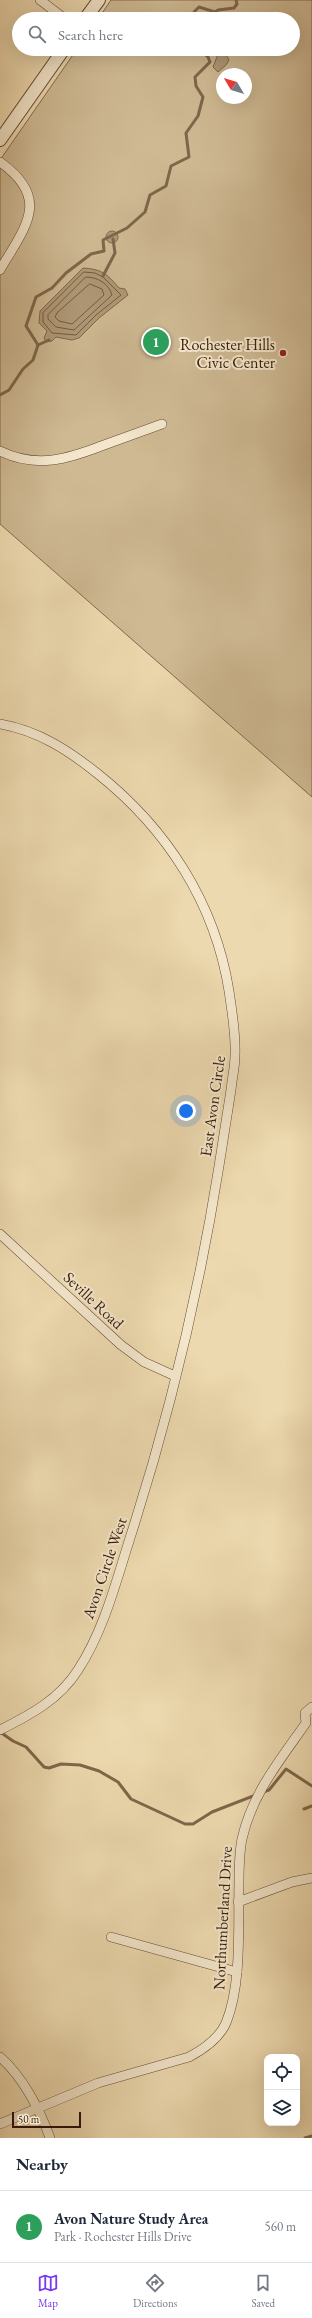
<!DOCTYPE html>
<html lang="en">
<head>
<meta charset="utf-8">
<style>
  body { margin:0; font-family:"EB Garamond",serif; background:#f6f6f7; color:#1f2937 }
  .controls { position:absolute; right:12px; bottom:12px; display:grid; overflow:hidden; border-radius:8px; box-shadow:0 4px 16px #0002 }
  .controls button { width:36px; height:36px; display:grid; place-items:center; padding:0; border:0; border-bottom:1px solid #e0e1e3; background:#fff; color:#1f2937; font:20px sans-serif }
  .compass { position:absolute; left:216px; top:68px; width:36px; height:36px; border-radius:50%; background:#fff; box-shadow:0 4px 16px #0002; rotate:308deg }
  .scale { position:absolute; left:12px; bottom:10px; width:69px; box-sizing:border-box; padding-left:4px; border:2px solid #371b08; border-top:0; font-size:11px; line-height:14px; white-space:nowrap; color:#371b08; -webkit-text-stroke:3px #f3e6cb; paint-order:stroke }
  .you { position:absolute; left:186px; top:1111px; width:14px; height:14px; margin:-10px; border:3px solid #fff; border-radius:50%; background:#1a73e8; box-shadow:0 0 0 6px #1a73e833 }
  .badge { display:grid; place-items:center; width:26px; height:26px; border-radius:50%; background:#7c3aed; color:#fff; font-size:13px; font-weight:700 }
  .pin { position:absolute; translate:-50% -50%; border:2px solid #fff; box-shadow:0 1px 4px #0006 }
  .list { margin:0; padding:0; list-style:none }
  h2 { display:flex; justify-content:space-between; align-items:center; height:52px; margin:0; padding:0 16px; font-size:17px }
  h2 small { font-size:13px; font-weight:400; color:#747a83 }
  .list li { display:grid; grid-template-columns:26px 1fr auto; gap:12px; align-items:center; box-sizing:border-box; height:72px; padding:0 16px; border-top:1px solid #e0e1e3 }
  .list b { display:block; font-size:15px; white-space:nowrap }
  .list p { margin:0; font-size:13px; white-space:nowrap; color:#747a83 }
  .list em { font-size:13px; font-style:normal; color:#747a83 }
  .icon { flex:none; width:22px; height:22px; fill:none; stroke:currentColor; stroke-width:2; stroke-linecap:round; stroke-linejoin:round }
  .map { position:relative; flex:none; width:312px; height:2138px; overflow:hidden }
  .search { position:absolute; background:#fff; box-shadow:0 4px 16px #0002; left:12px; right:12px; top:12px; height:44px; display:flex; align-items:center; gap:10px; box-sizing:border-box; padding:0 14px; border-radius:22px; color:#747a83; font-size:15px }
  .sheet { height:124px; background:#fff }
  nav { display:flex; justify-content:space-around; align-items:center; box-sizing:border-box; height:56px; border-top:1px solid #e0e1e3; background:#fff; font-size:11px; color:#747a83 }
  nav a { display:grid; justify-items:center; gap:2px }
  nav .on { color:#7c3aed }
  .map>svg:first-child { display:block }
  .green { fill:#ceb993; stroke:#826a4e; fill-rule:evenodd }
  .water { fill:#af9876; stroke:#7f664a }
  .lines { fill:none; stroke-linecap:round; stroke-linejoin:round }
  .shore { stroke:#735a3f; stroke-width:1 }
  .stream { stroke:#7f664a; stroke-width:3 }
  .minor-casing { stroke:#644a32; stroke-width:10 }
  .tertiary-casing { stroke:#644a32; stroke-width:14 }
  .minor { stroke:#f3e6cb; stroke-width:9 }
  .tertiary { stroke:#f3e6cb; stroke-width:12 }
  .poi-dot { fill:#8f2418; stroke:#f3e6cb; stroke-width:1.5 }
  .labels { text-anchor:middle; stroke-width:4; stroke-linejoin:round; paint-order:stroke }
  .poi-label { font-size:16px; fill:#371b08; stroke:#f3e6cb; text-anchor:end }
  .street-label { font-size:16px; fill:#371b08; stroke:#f3e6cb }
</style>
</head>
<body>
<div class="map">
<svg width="312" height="2138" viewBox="0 0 312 2138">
  <rect width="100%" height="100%" fill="#edd9af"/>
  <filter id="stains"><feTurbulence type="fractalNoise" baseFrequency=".005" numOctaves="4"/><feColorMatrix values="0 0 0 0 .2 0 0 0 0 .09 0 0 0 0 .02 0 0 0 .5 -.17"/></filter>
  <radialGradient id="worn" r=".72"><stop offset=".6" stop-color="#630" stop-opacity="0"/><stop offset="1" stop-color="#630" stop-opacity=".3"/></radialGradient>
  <path class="green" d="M111,0H312V797L0,524V160L77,49H293V19H98ZM222,74H246V98H222Z"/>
  <g class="water">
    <path d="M220,49H223L229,60L226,65L218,72L213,67Z"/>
    <circle cx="112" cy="237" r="6"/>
    <path d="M83,268C102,269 107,274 119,288L125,289L128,295L99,318L79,338L72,340L56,337L52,341L46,342L44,338L47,331L39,323L40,311Z"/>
  </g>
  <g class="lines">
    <g class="shore">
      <path d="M84,272L95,273L103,277L121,295L96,315L76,335L52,333L43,322V313Z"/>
      <path d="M86,277C98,277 109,284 112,295L74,330L56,327L48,319V315Z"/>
      <path d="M90,284L102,289L104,295L72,324L59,321L55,317L57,313Z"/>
    </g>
    <g class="stream">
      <path d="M193,19L194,12L199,7L215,12L218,10L234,8L237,4L236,0"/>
      <path d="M103,276L115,253L113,239"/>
      <path d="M38,345L49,340"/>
      <path d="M0,395L9,390L23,369L33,360L38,345L26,326L36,297L52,288L66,273L91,254L104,251L103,240L127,228L145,212L150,195L166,186L171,166L189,157L186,133L198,116L203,97L196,86L195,77L210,62L208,57L199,49"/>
      <path d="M0,1732L13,1741L26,1747L44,1767L49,1768L61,1764L80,1765L99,1771L118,1782L131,1799L185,1824H193L212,1812L256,1795"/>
      <path d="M263,1792L269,1790L286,1769L312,1786"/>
      <path d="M304,1809L312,1806"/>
      <path d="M305,2138L312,2136"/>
    </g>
    <g class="minor-casing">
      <g id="minor">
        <path d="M40,0L65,19"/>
        <path d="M0,162C52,199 25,227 0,270"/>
        <path d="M0,451C37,469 68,459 104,445C123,438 143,431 162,424"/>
        <path d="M0,724C39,731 68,750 98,774C167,829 215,903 229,991C232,1012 236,1034 235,1055C235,1067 232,1079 231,1090C227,1116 223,1141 219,1166C199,1292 169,1417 130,1538C116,1582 104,1630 78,1670C60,1699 30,1715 0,1730"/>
        <path d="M0,1234L121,1345L144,1362L175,1376"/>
        <path d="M238,1902L292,1882L312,1878"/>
        <path d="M111,1937L237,1972"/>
        <path d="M0,2057C23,2077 40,2110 50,2138"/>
        <path d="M0,2124L98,2083L189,2057C204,2049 219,2039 226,2023C242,1984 238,1926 239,1884C239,1869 239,1854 242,1839C252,1794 280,1760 306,1723L305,1713L312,1707"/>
      </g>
    </g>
    <g class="tertiary-casing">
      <g id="tertiary">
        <path d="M85,19L99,0"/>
        <path d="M0,140L64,49"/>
      </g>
    </g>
    <use href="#minor" class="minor"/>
    <use href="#tertiary" class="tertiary"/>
  </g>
  <circle class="poi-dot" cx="283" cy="353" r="4"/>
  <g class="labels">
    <g class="poi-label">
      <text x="275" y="350">Rochester Hills<tspan x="275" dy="18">Civic Center</tspan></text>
    </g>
    <g class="street-label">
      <text transform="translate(212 1106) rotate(-82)" y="6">East Avon Circle</text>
      <text transform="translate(94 1300) rotate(43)" y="6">Seville Road</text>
      <text transform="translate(104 1568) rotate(-71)" y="6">Avon Circle West</text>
      <text transform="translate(222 1918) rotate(-87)" y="6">Northumberland Drive</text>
    </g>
  </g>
  <rect width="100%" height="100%" filter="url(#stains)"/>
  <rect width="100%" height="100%" fill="url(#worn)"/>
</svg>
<div class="controls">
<button><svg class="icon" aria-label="locate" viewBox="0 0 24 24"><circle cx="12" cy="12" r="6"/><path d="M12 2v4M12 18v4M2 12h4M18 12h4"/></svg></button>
<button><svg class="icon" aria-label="layers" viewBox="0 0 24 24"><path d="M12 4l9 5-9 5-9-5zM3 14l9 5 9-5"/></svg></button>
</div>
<svg class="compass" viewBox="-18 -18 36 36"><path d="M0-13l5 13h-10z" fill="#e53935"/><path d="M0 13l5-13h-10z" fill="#747a83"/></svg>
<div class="scale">50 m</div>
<div class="you"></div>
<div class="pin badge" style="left:156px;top:342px;background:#2e9e5b">1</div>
<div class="search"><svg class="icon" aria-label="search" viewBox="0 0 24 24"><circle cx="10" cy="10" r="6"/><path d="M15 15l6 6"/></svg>Search here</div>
</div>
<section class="sheet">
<h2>Nearby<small></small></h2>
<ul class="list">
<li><span class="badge" style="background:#2e9e5b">1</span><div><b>Avon Nature Study Area</b><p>Park · Rochester Hills Drive</p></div><em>560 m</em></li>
</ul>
</section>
<nav>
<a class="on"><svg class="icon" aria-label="map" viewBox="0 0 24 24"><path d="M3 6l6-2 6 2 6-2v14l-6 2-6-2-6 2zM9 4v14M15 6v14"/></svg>Map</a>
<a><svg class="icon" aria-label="directions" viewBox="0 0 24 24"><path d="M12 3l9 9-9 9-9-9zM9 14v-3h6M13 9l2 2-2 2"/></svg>Directions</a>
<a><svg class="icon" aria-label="saved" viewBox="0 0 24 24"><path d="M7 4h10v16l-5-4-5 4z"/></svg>Saved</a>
</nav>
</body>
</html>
